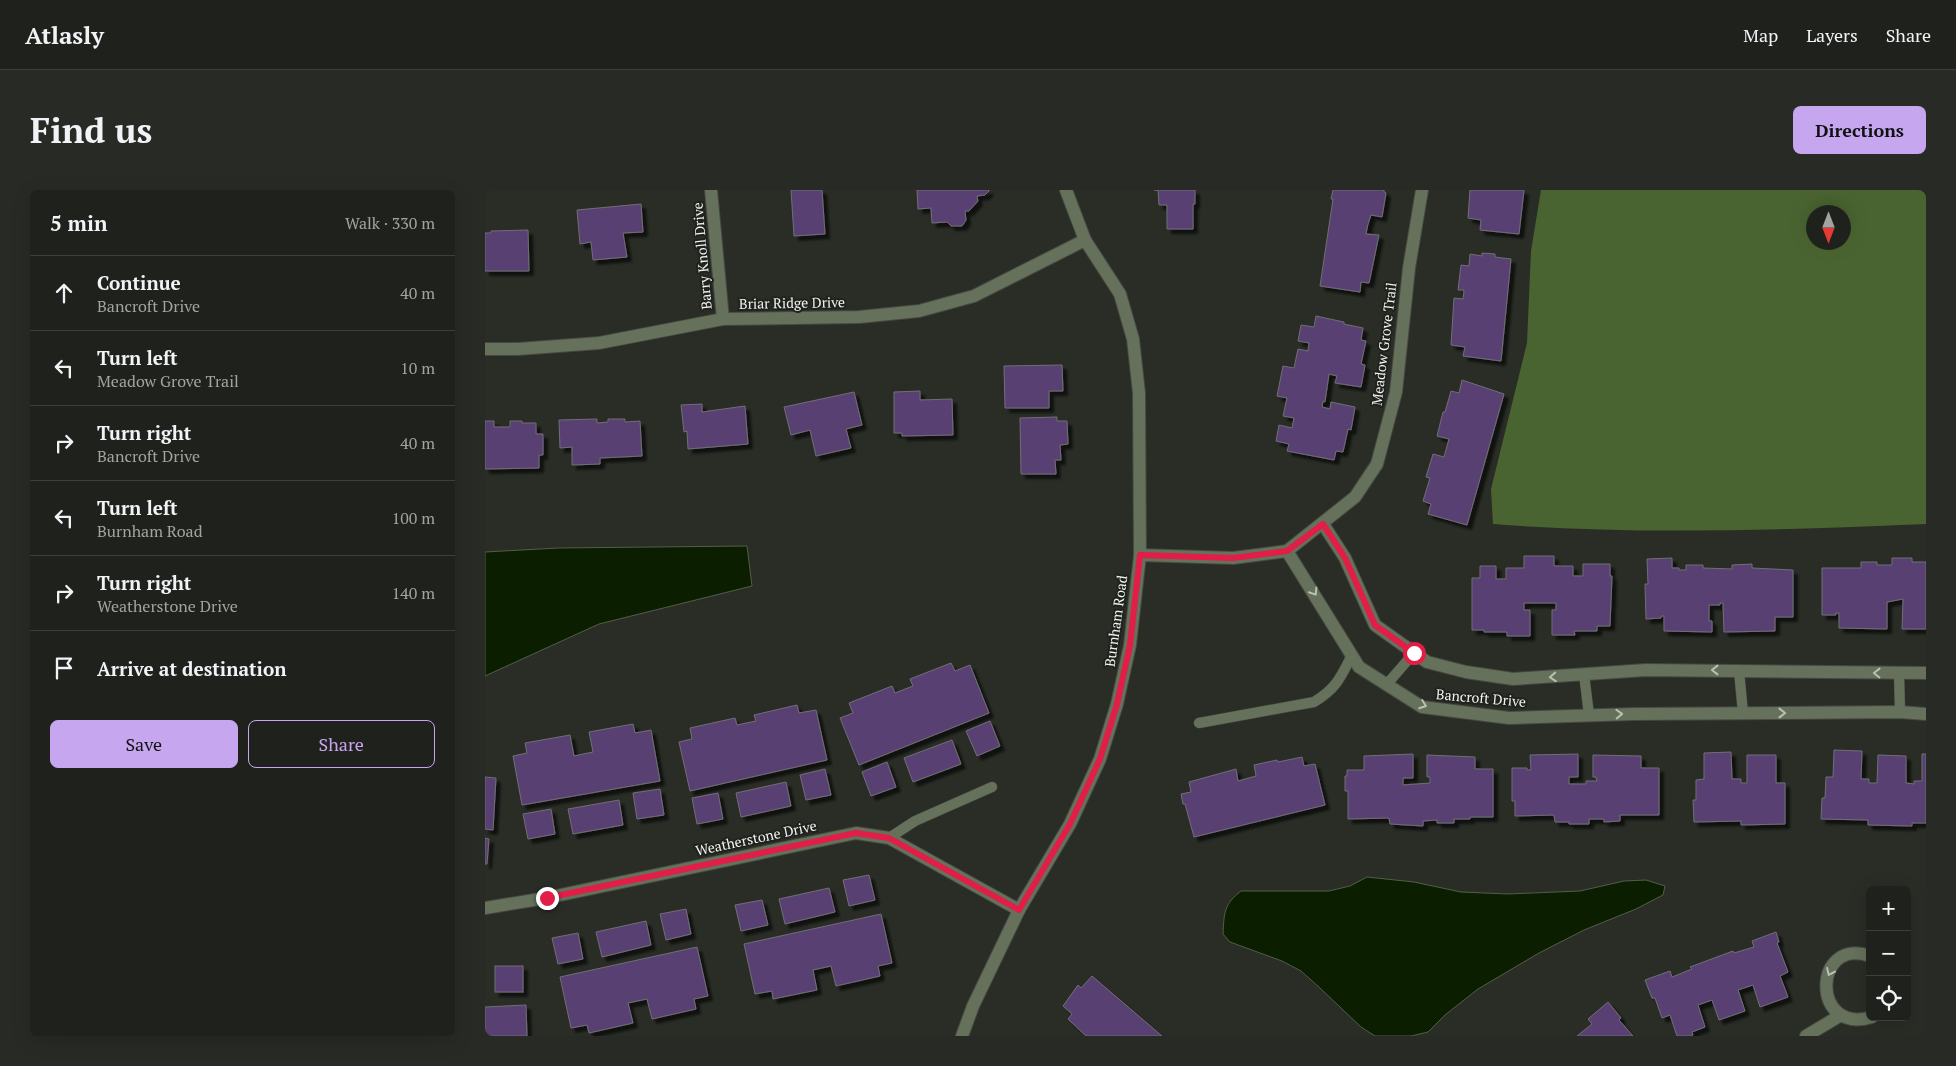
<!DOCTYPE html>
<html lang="en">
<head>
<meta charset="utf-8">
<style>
  body { margin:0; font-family:"PT Serif",serif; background:#272a25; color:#f1f3f6 }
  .controls { position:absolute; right:15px; bottom:15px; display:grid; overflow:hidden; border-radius:8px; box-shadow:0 5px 20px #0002 }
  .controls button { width:45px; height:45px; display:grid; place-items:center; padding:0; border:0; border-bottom:1px solid #3c3f3b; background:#1f221c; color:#f1f3f6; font:25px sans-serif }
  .compass { position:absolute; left:1321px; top:15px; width:45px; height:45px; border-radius:50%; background:#1f221c; box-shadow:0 5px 20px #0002; rotate:180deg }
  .stop { position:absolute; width:15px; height:15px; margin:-11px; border:4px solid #e11d48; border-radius:50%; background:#fff }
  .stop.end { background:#e11d48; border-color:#fff; box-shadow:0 1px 5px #0008 }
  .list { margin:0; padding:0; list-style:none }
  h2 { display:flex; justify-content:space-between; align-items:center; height:65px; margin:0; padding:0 20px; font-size:21px }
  h2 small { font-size:16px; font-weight:400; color:#a1a4a3 }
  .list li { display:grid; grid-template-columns:32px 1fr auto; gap:15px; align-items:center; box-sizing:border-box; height:75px; padding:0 20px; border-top:1px solid #3c3f3b }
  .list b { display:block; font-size:19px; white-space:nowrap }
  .list p { margin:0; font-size:16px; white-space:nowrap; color:#a1a4a3 }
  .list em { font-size:16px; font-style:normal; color:#a1a4a3 }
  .actions { display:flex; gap:10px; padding:15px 20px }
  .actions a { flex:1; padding:11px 0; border:1px solid #c7a6f0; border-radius:8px; text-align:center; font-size:18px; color:#c7a6f0 }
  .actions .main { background:#c7a6f0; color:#111 }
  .icon { flex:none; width:28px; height:28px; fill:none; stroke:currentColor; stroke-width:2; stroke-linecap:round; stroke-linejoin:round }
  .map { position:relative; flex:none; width:1441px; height:846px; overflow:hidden; border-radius:8px }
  header { display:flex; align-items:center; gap:30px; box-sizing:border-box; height:70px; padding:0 25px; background:#1f221c; border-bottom:1px solid #3c3f3b }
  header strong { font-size:24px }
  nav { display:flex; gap:28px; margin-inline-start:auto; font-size:18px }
  .intro { display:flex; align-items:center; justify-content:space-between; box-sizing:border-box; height:120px; padding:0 30px }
  h1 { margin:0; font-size:35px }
  .button { padding:12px 22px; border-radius:8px; background:#c7a6f0; color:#111; font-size:18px; font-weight:700 }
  main { display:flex; gap:30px; padding:0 30px }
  aside { flex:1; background:#1f221c; border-radius:8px; box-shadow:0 5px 20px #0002 }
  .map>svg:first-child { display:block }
  .forest { fill:#4a6431; fill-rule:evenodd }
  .water { fill:#0c1e00; stroke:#515e48 }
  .building { fill:#584172; stroke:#716e76; filter:url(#shadow) }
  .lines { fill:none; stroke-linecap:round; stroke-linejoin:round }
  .lane-casing { stroke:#454942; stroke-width:11 }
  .street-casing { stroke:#454942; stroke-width:14 }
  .lane { stroke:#65715b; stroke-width:10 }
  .street { stroke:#65715b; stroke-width:12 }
  .oneway { stroke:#b9c0b4 }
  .route { stroke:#e11d48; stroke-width:6 }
  .labels { text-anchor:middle; stroke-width:4; stroke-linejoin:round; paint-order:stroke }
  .street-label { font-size:14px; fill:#f1f4ef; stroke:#20231d }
</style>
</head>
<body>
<header>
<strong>Atlasly</strong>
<nav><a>Map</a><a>Layers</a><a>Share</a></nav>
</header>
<div class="intro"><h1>Find us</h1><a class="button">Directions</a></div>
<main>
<aside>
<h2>5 min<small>Walk · 330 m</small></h2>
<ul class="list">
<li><svg class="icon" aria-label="ahead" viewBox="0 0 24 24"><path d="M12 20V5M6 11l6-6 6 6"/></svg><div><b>Continue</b><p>Bancroft Drive</p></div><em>40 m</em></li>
<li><svg class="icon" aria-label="left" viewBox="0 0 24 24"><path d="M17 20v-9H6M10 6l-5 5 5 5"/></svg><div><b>Turn left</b><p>Meadow Grove Trail</p></div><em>10 m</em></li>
<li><svg class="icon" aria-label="right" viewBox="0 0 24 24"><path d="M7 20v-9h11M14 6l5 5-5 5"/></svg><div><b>Turn right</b><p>Bancroft Drive</p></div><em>40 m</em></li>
<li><svg class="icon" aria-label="left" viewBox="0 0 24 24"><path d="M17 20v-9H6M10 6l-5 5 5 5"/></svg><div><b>Turn left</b><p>Burnham Road</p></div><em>100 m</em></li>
<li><svg class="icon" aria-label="right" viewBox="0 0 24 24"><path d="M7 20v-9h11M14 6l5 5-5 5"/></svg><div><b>Turn right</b><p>Weatherstone Drive</p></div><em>140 m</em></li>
<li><svg class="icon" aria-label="arrive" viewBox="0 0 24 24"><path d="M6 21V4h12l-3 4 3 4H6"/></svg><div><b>Arrive at destination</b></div></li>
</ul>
<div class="actions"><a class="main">Save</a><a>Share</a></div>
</aside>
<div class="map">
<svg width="1441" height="846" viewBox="0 0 1441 846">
  <defs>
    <filter id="shadow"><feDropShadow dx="4.5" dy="4.5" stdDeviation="1" flood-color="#0009"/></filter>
  </defs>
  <rect width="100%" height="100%" fill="#292d26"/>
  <path class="forest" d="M1056,0H1441V334C1296,340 1152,345 1008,334L1006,299L1042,153L1046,61ZM1328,22H1358V52H1328Z"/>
  <g class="water">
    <path d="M262,356L267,396L114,434L0,486V362L73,358Z"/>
    <path d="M882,687L929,692L976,702L1023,704L1095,701L1139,691L1161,690L1180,696L1178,705L1151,719L1099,740L1054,763L993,799L960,825L943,842L926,846H890L876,837L835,798L816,781L797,771L745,752L738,744C739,723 739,714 756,701H844L865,696Z"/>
  </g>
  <g class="building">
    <path d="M306,0H337L340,44L309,46Z"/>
    <path d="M432,0H504V1L500,5L492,6L493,11L484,21H480L481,30L477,36H466L462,32L447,33L446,18L433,19Z"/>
    <path d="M669,0H710V14H708V39H682V15H674L673,0Z"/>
    <path d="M848,0H899V2L901,3L897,27L886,25L883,34L881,44L894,45L884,93L876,92L875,102L835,96L848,9H846Z"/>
    <path d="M985,0H1039L1034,44L995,40L996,30L983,28Z"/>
    <path d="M156,14L158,42L138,43L142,67L108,70L106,52L95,54L92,20Z"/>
    <path d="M43,40L44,81H0V43H6V41Z"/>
    <path d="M997,63L1010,64V67L1026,69L1016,171L978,166L980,157L966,155L969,108L978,109L979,100H973L976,75L984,76L985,64L997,66Z"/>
    <path d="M831,126L859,132V134L878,138L876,150L881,151L876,174L880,175L876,197L850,193L852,186L844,184L840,212L838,211L837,217L845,219L846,212L870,217L866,240L863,239L858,262L851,261L849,270L802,261L804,254L791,251L794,235L807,238L809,228L798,226L802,208L792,206L798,176L809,178L813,159L823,161L824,153L813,151L816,135L829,137Z"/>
    <path d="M577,175L578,201H564V218H520L519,176Z"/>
    <path d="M977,190L1019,204L982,335L943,324L946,314L938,311L945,288L941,287L948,264L959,267L964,249L952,246L958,222H960L966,201L974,203Z"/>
    <path d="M435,201V210L467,209L468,245L417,246V243H409V202Z"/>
    <path d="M369,202L377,235L361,239L366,258L331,266L325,240L306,245L299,217Z"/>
    <path d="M217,214V222L260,216L263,254L203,259L202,241L199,242L196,215Z"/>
    <path d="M572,227V231H582L583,254L575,255L576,270H570L571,284H536L535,228Z"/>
    <path d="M112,229V233L123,232V229H140V232L155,231L157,266L115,268V274L87,275V257L75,258L74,230Z"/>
    <path d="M0,231H9V237H25V231H37V233H51V244H58V265H54V278L0,279Z"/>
    <path d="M1039,366H1069V376H1088V386H1098V374H1125V386H1127L1125,436H1112V441H1089L1090,445H1067V420H1071V413H1039V420H1045V446H1022V442H999V440H987V388H995V376H1011V389H1021V378H1039Z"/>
    <path d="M1187,368V378H1194V380H1201V375H1218V378L1247,379V375L1267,374V378L1308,380V427H1290V441L1239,442L1238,413H1235V415H1224V431H1227V442L1179,441V426H1176V428L1161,429L1160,394H1163L1162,369Z"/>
    <path d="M1407,368H1427V372H1441V439H1417L1418,409L1402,412V439L1354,438V423H1351V425H1337V378H1376V372H1392V375H1407Z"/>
    <path d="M466,473L470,481L485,475L504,523L374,575L355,528L368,523L364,513L407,496L410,503L428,496L425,489Z"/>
    <path d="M312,515L314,523L331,520L342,570L205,601L194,552L207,549L205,538L250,528L252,535L271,531L269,525Z"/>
    <path d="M505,531L515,556L492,566L481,541Z"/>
    <path d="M148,534L150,543L166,540L175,591L37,615L28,566L42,563L40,553L85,545L89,566L108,562L104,542Z"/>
    <path d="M467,550L476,574L428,592L419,568Z"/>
    <path d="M1349,560L1377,561L1376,589H1384V593H1392L1393,565L1421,566V593L1429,594V591H1437V564H1441V633H1427V636L1383,635V630L1336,629L1337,608H1340L1341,587H1348Z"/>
    <path d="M1246,562L1247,589H1256V593H1262V565H1291V593H1300V634L1256,635V631L1209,632L1208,610H1211V590L1219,589V563Z"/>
    <path d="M928,564V588H918V595L945,593V587H942V565L990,567V579H1008V627H985V629H969V633H952V630L938,631V636L905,634L904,628L863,629V601H860V586H862V580H879V566Z"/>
    <path d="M1093,564V587H1084V594H1101V591H1112L1111,587H1108V565L1156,566V578H1174V625H1135V631L1119,632V629H1104V634H1084V632H1070L1069,625L1030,626V611H1027V578H1042V580H1046L1045,565Z"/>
    <path d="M817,567L819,576L830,574L840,615L709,647L700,614H698L696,604L706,602L704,592L751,579L753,591L771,586L769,575L792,570L793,572Z"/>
    <path d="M402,572L411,597L386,606L377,582Z"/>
    <path d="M340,579L346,605L321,610L315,585Z"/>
    <path d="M0,587L11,588L8,640L0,639Z"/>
    <path d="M301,592L306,616L256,627L251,603Z"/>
    <path d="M175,599L179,625L152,629L148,603Z"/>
    <path d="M233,603L238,629L212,634L207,608Z"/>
    <path d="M134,610L138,635L88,644L83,619Z"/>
    <path d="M66,619L70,644L43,649L38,624Z"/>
    <path d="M0,648L4,649L2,674H0Z"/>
    <path d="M384,685L390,710L364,716L358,690Z"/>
    <path d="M344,698L350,722L300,734L294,709Z"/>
    <path d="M277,710L283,735L256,741L250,715Z"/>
    <path d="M201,719L206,744L181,750L175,724Z"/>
    <path d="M396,724L407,773L393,776L395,786L351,796L346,776L328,780L332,800L288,809L287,801L270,804L259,754Z"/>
    <path d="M161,731L166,755L117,767L111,742Z"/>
    <path d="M1291,742L1294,752L1292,753L1303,782L1295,786L1303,807L1275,817L1268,795L1253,800L1260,821L1234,830L1227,810L1213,815L1220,837L1207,842L1208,845L1206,846H1192L1185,825L1177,828L1170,808H1167L1160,790L1185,781L1187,787L1207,779L1205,777L1248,761L1249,763L1269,757L1267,751Z"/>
    <path d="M93,743L98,769L73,774L67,748Z"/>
    <path d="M212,757L223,806L209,809L211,819L167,829L162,809L143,813L148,833L104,843L102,835L86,838L75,787Z"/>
    <rect x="10" y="776" width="28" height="26"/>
    <path d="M607,786L677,846H601L583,829L587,824L578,816L593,795L596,798Z"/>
    <path d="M1123,812L1136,828L1134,830L1148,846H1092L1107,834L1103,829Z"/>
    <path d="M41,815L42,846H0V817Z"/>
  </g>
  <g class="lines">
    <g class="lane-casing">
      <g id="lane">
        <path d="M1254,481L1258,523"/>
        <path d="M1414,483L1415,522"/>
        <path d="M1099,484L1104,525"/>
        <path d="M902,494L929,463"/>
        <path d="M714,533L829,512C851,499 856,487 867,465"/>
        <path d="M404,648L430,631L507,597"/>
      </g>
    </g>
    <g class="street-casing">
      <g id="street">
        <path d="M226,0L238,129"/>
        <path d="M0,159H33L114,153L238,129L374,127L434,121L489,106L600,50"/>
        <path d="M838,334L860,368L890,435L942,472L981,482L1028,489L1161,480L1441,483"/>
        <path d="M802,361L874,477L937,517L1024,528L1148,524L1415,522L1441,524"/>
        <path d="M655,365L748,368L802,361L870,307L892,274L911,202L924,78L937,0"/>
        <path d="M0,718L61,708L371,643L404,648L534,720"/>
        <path d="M1385,766C1327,746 1326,846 1387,827"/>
        <path d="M477,846L488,816L534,720L585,634L615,569L632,514L645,455L655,365L654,203L648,149L635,104L600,50L581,0"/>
        <path d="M1321,846L1356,825"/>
      </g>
    </g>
    <use href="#lane" class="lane"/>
    <use href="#street" class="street"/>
  </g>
  <defs><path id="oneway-chevron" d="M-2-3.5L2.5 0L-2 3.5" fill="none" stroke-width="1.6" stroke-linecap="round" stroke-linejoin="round" transform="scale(1.25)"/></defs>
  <g class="oneway">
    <use href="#oneway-chevron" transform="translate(829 402) rotate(58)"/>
    <use href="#oneway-chevron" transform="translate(1230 480) rotate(-180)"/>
    <use href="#oneway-chevron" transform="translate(1392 483) rotate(-179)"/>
    <use href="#oneway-chevron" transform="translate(1068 487) rotate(176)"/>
    <use href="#oneway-chevron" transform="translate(938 515) rotate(20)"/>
    <use href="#oneway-chevron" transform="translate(1297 523)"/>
    <use href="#oneway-chevron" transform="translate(1134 524) rotate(-2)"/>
    <use href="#oneway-chevron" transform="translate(1345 782) rotate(115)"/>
  </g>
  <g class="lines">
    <path class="route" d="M62,708L371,643L404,648L534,720L585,634L615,569L632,514L645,455L655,365L748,368L802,361L838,334L860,368L890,435L929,463"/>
  </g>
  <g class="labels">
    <g class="street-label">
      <text transform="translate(217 66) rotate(-95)" y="5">Barry Knoll Drive</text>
      <text transform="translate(307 113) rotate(-1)" y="5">Briar Ridge Drive</text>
      <text transform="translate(899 154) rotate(-83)" y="5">Meadow Grove Trail</text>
      <text transform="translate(631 431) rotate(-82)" y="5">Burnham Road</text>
      <text transform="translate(996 508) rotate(5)" y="5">Bancroft Drive</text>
      <text transform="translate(271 648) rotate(-12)" y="5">Weatherstone Drive</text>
    </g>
  </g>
</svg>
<div class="controls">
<button>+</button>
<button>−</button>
<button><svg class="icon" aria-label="locate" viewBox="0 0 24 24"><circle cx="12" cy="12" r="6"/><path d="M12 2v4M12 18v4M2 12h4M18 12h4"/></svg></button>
</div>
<svg class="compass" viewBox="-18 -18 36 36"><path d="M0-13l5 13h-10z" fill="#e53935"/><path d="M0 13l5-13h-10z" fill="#a1a4a3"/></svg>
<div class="stop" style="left:929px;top:463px"></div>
<div class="stop end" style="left:62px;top:708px"></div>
</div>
</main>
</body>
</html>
